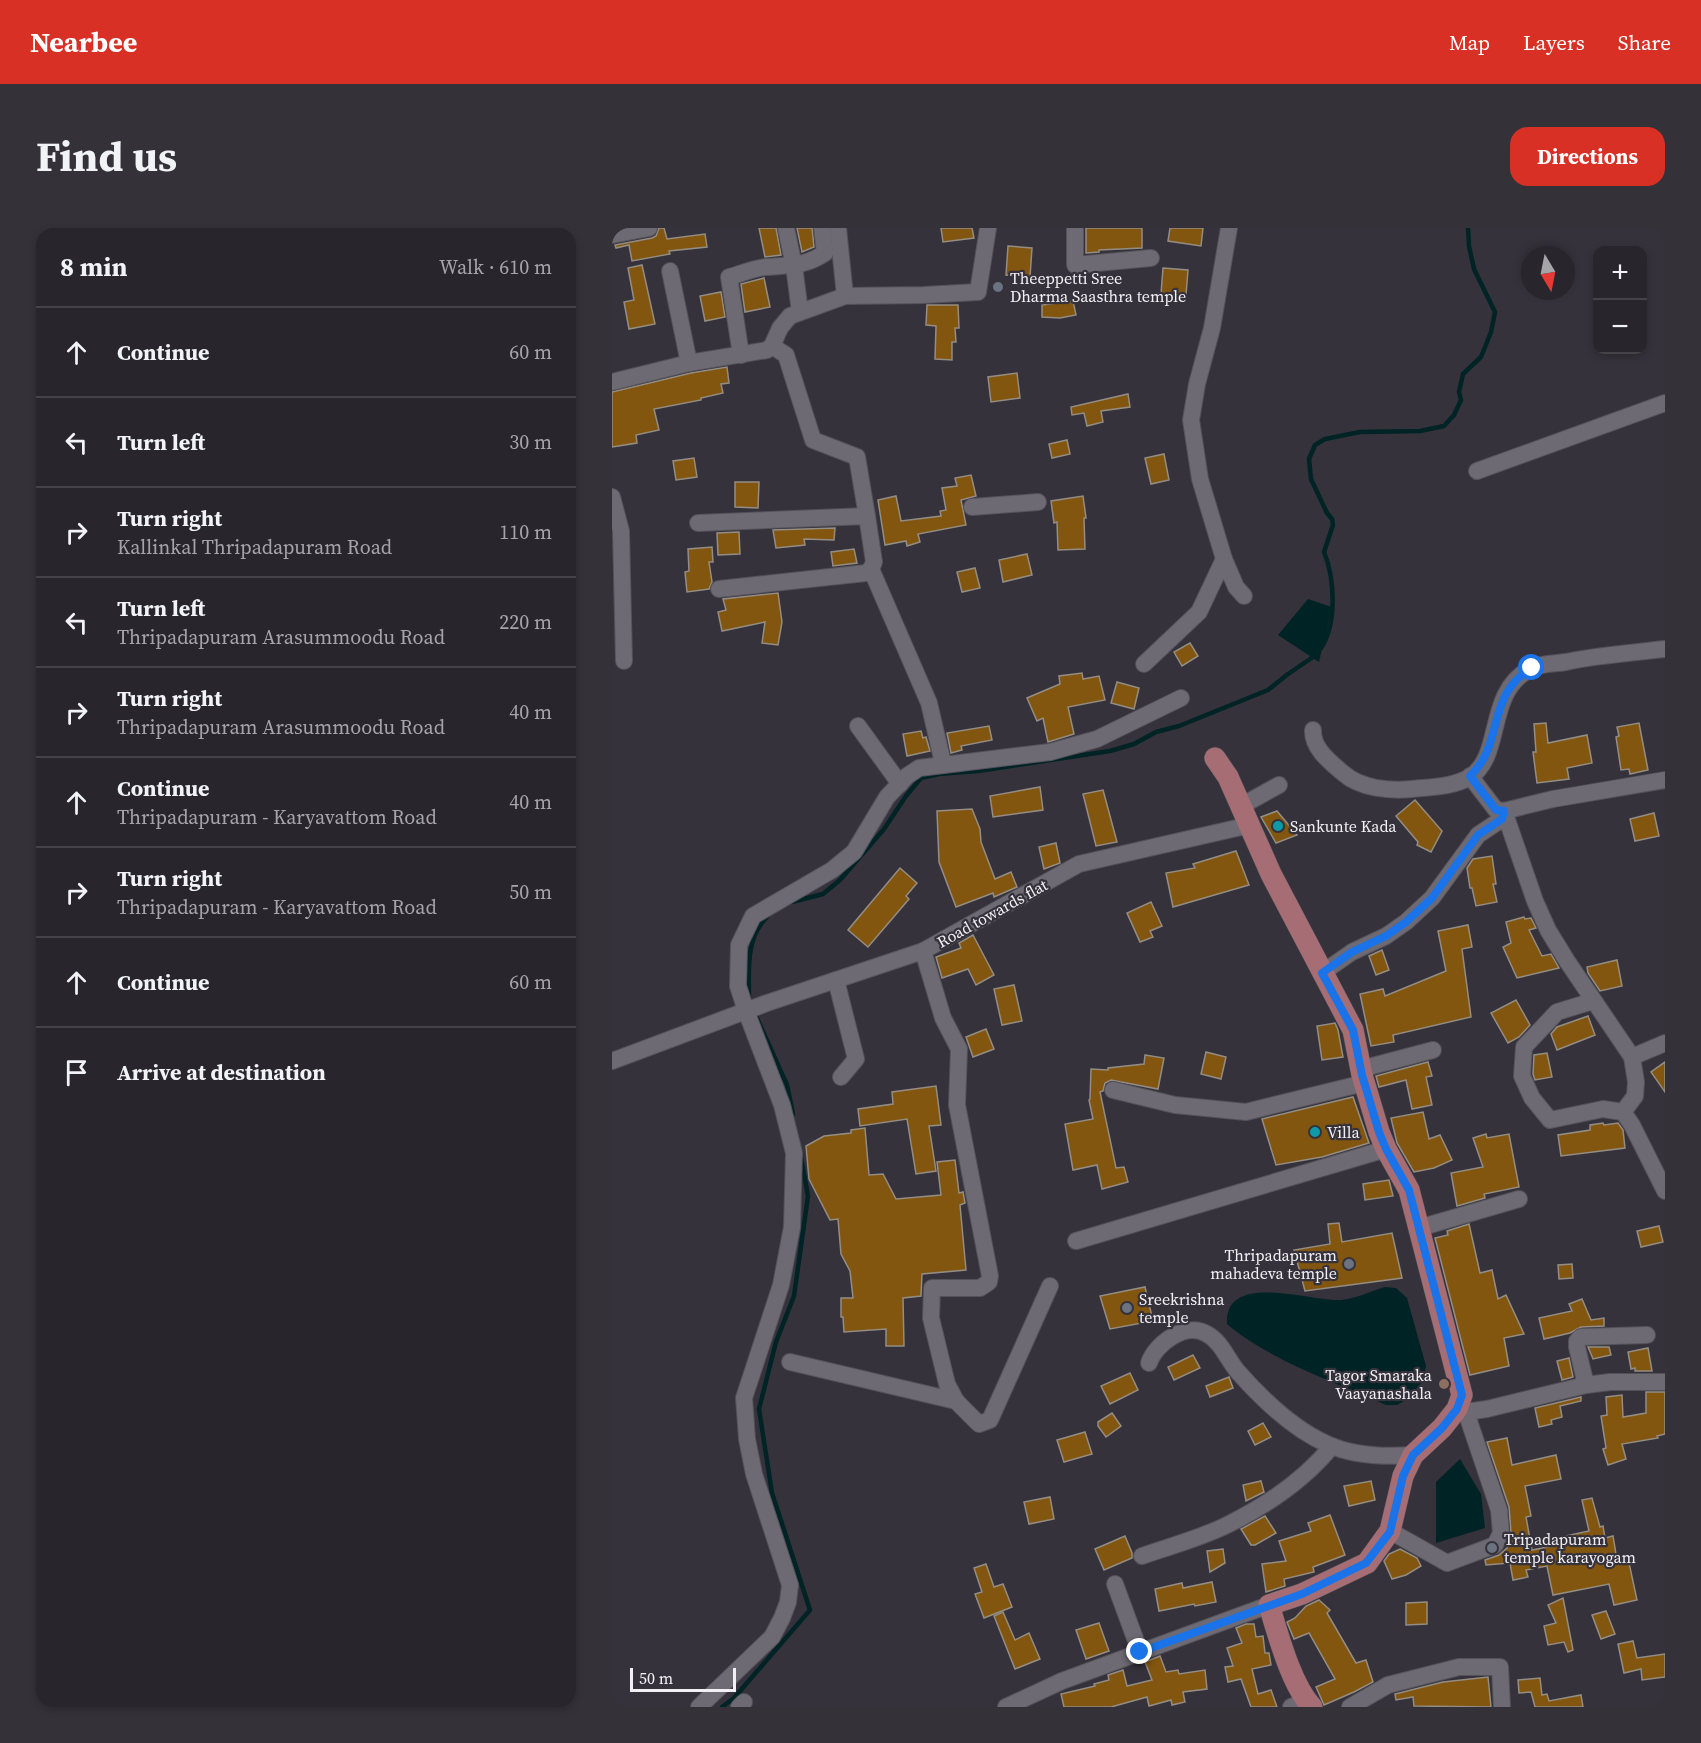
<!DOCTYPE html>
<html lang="en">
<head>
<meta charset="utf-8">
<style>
  body { margin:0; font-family:"Source Serif 4",serif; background:#343238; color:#f1f3f6 }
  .controls { position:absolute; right:18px; top:18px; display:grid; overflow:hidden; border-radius:12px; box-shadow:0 3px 9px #0003 }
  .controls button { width:54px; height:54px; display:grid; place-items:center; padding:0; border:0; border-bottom:2px solid #444348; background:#28262c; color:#f1f3f6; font:30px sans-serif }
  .compass { position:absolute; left:909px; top:18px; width:54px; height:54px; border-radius:50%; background:#28262c; box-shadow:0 3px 9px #0003; rotate:170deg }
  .scale { position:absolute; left:18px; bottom:15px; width:106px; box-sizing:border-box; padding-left:6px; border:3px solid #f2f0f5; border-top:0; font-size:16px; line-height:21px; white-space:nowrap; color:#f2f0f5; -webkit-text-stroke:4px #35323b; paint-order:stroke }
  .stop { position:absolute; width:18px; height:18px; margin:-14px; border:4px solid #1a73e8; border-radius:50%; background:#fff }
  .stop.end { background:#1a73e8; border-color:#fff; box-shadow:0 2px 6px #0008 }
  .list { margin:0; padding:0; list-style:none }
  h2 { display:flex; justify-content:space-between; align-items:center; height:78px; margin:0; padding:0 24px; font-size:26px }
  h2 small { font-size:20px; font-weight:400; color:#a5a5a9 }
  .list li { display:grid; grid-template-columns:39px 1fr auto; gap:18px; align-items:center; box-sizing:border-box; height:90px; padding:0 24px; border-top:2px solid #444348 }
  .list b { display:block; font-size:22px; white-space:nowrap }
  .list p { margin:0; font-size:20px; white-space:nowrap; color:#a5a5a9 }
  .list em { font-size:20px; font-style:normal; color:#a5a5a9 }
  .icon { flex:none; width:33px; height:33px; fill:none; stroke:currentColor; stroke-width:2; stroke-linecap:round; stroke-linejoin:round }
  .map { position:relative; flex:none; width:1053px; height:1479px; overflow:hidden; border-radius:18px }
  header { display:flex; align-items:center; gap:36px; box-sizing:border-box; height:84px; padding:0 30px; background:#d93025; color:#fff }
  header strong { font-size:28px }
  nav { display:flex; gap:33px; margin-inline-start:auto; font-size:21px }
  .intro { display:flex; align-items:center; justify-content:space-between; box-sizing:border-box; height:144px; padding:0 36px }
  h1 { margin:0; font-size:42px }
  .button { padding:15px 27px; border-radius:18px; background:#d93025; color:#fff; font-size:21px; font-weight:700 }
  main { display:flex; gap:36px; padding:0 36px }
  aside { flex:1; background:#28262c; border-radius:18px; box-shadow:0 3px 9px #0003 }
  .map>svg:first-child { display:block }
  .water { fill:#002326 }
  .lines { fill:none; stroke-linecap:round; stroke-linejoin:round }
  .stream { stroke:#002326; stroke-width:4.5 }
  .building { fill:#83560f; stroke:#948d84; stroke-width:1.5 }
  .minor-casing { stroke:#545259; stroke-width:18 }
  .major-casing { stroke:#545259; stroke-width:22 }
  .minor { stroke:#6d6a73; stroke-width:16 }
  .major { stroke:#a66e74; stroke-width:21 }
  .route { stroke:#1a73e8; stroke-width:8 }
  .worship-dot { fill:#6b7280; stroke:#35323b; stroke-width:2 }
  .culture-dot { fill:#0f9aa8; stroke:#35323b; stroke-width:2 }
  .education-dot { fill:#8d6e63; stroke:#35323b; stroke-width:2 }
  .labels { text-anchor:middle; stroke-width:4.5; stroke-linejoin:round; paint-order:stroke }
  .poi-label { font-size:16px; fill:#f2f0f5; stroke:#35323b; text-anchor:start }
  .street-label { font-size:16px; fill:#f2f0f5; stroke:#35323b }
</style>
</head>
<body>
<header>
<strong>Nearbee</strong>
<nav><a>Map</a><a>Layers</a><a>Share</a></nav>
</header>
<div class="intro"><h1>Find us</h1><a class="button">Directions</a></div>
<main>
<aside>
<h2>8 min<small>Walk · 610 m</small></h2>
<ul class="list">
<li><svg class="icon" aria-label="ahead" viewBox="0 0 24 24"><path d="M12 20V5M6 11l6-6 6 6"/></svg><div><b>Continue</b></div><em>60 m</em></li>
<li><svg class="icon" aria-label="left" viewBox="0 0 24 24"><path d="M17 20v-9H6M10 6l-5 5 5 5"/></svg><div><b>Turn left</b></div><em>30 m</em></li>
<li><svg class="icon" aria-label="right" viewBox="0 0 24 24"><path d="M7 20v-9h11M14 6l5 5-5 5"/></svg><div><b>Turn right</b><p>Kallinkal Thripadapuram Road</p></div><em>110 m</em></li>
<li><svg class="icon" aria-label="left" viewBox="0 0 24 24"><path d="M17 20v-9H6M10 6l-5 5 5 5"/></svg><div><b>Turn left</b><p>Thripadapuram Arasummoodu Road</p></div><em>220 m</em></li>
<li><svg class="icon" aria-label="right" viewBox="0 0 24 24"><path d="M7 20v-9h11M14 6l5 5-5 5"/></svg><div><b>Turn right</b><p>Thripadapuram Arasummoodu Road</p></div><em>40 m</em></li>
<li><svg class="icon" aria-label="ahead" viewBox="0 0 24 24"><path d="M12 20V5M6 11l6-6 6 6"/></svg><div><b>Continue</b><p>Thripadapuram - Karyavattom Road</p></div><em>40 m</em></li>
<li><svg class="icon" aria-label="right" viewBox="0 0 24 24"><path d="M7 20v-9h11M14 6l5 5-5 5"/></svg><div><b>Turn right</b><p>Thripadapuram - Karyavattom Road</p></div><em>50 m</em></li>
<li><svg class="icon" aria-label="ahead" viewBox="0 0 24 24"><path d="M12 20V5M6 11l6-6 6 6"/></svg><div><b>Continue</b></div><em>60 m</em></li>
<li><svg class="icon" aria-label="arrive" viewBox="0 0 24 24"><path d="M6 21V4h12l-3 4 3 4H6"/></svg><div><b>Arrive at destination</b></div></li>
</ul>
</aside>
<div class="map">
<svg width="1053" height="1479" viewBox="0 0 1053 1479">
  <rect width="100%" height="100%" fill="#35323b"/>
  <g class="water">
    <path d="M696,371L720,379L707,434L666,407Z"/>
    <path d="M773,1059L784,1060L795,1070L814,1138L810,1154L794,1172L785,1177H774C723,1154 657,1132 615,1096C612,1042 700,1074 729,1072C743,1071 759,1063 773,1059Z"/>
    <path d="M848,1231L869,1266L873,1300L824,1315V1254Z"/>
  </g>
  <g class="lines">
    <g class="stream">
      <path d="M709,420C725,396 723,351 712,324L721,297L720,291L715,285L699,251L697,231L703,217L713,211L748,204L808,203L832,198L842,187L849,172L847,164L851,146L869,129L879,104L883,84L862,41L857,18L856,0"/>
      <path d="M180,674L211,666L228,652L272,601L294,568L309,550L327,546L366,543L498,523L522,516L544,504L567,498L656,462L676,446L704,427"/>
      <path d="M137,772C137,743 133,711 155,689"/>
      <path d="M144,788L175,857L181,886"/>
      <path d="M110,1479L122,1470L198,1382L160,1265L147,1181L164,1114L182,1068L196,968L189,930"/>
    </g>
  </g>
  <g class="building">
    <path d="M47,0H52L55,11L93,6L95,19L57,23L58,26L20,33L17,17L4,20L3,17L40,10L44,8Z"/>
    <path d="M147,0H164L169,27L153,29Z"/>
    <path d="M185,0H200L202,19L190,24Z"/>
    <path d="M329,0H360L362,10L331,14Z"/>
    <path d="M474,0H530V20L487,22V24L474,25Z"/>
    <path d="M558,0H591L589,18L556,13Z"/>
    <path d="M396,18L420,20L418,49L394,47Z"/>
    <path d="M30,37L43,96L17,101L12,74L22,72L16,40Z"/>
    <path d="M551,40L576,42L574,67L549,66Z"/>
    <path d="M152,50L158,79L133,84L129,56Z"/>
    <path d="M109,64L113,89L93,93L88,68Z"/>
    <path d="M461,73L464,87L448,90L430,89V77Z"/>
    <path d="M315,77H346L347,100H343L344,114H340V132L323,131L324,98L314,97Z"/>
    <path d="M115,139L117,155L109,156L111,165L89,170V172L42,181L47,202L24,207L25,215L0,219V164L79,145Z"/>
    <path d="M405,145L408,170L379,174L376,149Z"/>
    <path d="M516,166L518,179L489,183L491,194L475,198L472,185L460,187L459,179Z"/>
    <path d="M455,212L458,226L440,230L437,216Z"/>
    <path d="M552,226L557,252L539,256L533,230Z"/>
    <path d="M82,230L85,249L64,252L61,233Z"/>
    <path d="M359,247L364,268L349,272L354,297L306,306L308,314L295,318L294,313L273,317L266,272L284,268L289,293L329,288L328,283L334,282L330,260L345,258L343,250Z"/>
    <path d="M123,254H147L146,280L123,279Z"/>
    <path d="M471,268L474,290H472L473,321L446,322L445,294L442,295L439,273Z"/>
    <path d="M223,300L222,312L192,311L193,317L164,320L161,302Z"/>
    <path d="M127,304L128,326L106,327L105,305Z"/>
    <path d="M100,319L101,334H97L100,354L97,361L75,364L73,344L77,343L76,321Z"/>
    <path d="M242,321L245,335L221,338L219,324Z"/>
    <path d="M415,326L420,347L391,354L387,332Z"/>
    <path d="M363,340L368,360L350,364L345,344Z"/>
    <path d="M166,365L170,394L166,417L150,415L153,394L110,403L106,384L114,382L111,371Z"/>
    <path d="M578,415L586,428L570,438L562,424Z"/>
    <path d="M470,445L471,451L487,448L493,472L456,479L462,506L436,514L431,490L425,493L415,470L448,456L447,448Z"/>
    <path d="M505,454L527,460L522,481L499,475Z"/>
    <path d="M934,495L936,515L975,507L980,535L955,540L957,551L925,555L921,524H924L922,496Z"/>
    <path d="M1027,495L1036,542L1018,546L1017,541L1009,542L1004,509L1007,508L1005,499Z"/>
    <path d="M377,498L380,512L349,518L350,522L339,525L335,505Z"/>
    <path d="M309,503L311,510L314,509L318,523L295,528L291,506Z"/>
    <path d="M428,559L431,582L381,589L378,568Z"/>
    <path d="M491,562L505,614L484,618L471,566Z"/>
    <path d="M803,572L830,603L819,624L805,617L806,614L784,588Z"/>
    <path d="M360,581L368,601L369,614L383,651L399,644L405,659L382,669L381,665L344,679L327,634L325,583Z"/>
    <path d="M665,583L685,607L664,615L649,589Z"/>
    <path d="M1042,585L1047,608L1023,613L1018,591Z"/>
    <path d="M444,615L448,635L432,641L427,619Z"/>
    <path d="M624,623L637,657L561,679L554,645L583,640L581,636Z"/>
    <path d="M880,628L884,656H881L885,674L864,678L860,660H858L855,640L861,631Z"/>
    <path d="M288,640L305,655L294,668L297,671L256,719L236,702Z"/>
    <path d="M539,674L550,698L538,703L541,709L528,714L515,685Z"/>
    <path d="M912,689L913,691L919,690L924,700L917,702L930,728L939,726L947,740L905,750L891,719L899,715L894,694Z"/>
    <path d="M856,697L860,719L850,721L859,789L781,807L782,814L759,818L748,766L771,761L773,768L834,743L826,703Z"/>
    <path d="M361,707L382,747L364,757L356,741L330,750L324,729L349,720L347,715Z"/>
    <path d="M770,722L777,742L764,747L757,728Z"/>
    <path d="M1005,732L1010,758L988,763L976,745L975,739Z"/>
    <path d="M402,757L410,793L390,797L382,761Z"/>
    <path d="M904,772L918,797L907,809L896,815L879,785Z"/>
    <path d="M976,788L983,807L945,822L939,806L945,799Z"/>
    <path d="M723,795L726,802L731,829L710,832L705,798Z"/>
    <path d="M374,801L382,821L361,829L354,809Z"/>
    <path d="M594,824L614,829L609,851L589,846Z"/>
    <path d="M935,825L940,849L923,852L921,846L922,827Z"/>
    <path d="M533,827L552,830L546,861L499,852L493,855L491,863L488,864L504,940L512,939L516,954L490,961L485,937L461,942L453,896L481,891L477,872L478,871L479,841L496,842V840L532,836Z"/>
    <path d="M816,834L820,848L814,849L820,877L800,881L794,852L767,859L764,848Z"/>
    <path d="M1053,834V864L1039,844Z"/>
    <path d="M324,858L329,897L317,898L324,943L304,946L295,891L248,898L246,881L281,876L280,864Z"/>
    <path d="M741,869L757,915L710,929L664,937L650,891Z"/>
    <path d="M811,884L817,911L828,907L840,932L822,940L802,944L785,915L779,890Z"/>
    <path d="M991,895L992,897L1006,895L1011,902L1013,920L949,928L946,907L978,902V897Z"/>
    <path d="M253,900L257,947L271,946L284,971L329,967L325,934L343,932L347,965L351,964L353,975L348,977L354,1042L310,1046L309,1068L291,1070L292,1118H274V1101L232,1104L231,1089H229V1070H241L238,1043L229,1026L226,991L218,992L197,951L194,918L212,908L239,905V902Z"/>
    <path d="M874,906L875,910L897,906L907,959L872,966L873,970L845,978L839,945L871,939L861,910Z"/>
    <path d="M777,952L781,968L753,972L751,956Z"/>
    <path d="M727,995L730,1014L780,1005L790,1050L693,1063L682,1022L718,1016L716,996Z"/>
    <path d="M857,996L868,1045L880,1042L886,1071L894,1067L912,1106L892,1110L897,1138L858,1147L823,1010L836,1007L835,1003Z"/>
    <path d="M1047,998L1051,1014L1029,1019L1025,1003Z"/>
    <path d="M960,1036L961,1050L947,1051L946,1037Z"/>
    <path d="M533,1059L541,1093L498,1101L488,1068Z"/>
    <path d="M970,1071L979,1092L992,1090V1098L969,1099L958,1105L932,1111L927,1090L960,1083L957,1076Z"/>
    <path d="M976,1119H997L999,1127L981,1131Z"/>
    <path d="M1036,1120L1040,1143H1023V1140L1019,1141L1016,1124Z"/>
    <path d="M581,1127L588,1140L562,1152L556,1139Z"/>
    <path d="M957,1130L961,1149L950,1152L945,1133Z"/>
    <path d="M518,1145L526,1162L498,1176L489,1158Z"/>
    <path d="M617,1149L621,1160L598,1169L594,1158Z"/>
    <path d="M1034,1164H1053V1206L1045,1208L1046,1210L1010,1216L1014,1231L996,1237L991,1221L994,1220L989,1188L995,1187L994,1169L1010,1167L1011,1189L1034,1185Z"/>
    <path d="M969,1169V1173L948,1178L950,1189L939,1192L940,1196L927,1199L923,1180Z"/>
    <path d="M500,1185L509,1198L494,1209L486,1198V1194Z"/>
    <path d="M651,1195L659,1209L643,1217L636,1203Z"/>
    <path d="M473,1204L480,1226L452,1234L445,1212Z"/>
    <path d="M895,1210L900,1237L944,1227L949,1251L913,1258L919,1288L914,1289L920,1322L951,1316L949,1309L977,1303L970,1272L980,1270L988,1299L991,1298L993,1310L1001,1308L1005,1332L1016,1330L1025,1372L1002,1377L997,1356L941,1367L935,1338L914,1342L916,1349L901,1352L898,1335L874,1337L873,1332L887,1327L895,1320L899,1305L897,1279L875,1214Z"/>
    <path d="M649,1253L652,1264L634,1273L631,1257Z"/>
    <path d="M759,1253L763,1272L737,1278L732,1258Z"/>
    <path d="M438,1269L442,1291L417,1296L412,1274Z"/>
    <path d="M718,1287L733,1327L701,1339L702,1344L672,1351L673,1358L654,1364L650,1336L674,1333L667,1313L699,1303L696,1295Z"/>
    <path d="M653,1288L664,1305L643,1317H639L629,1301Z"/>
    <path d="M513,1308L520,1325V1330L492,1342L483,1321Z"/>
    <path d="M611,1321L613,1335L598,1344L595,1323Z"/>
    <path d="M788,1321L805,1330L809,1338L794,1347L780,1351L772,1333L777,1326Z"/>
    <path d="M374,1336L382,1359L391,1356L400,1379L372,1390L363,1366L370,1364L362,1340Z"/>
    <path d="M600,1354L604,1374L583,1378L582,1376L547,1383L543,1361L570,1355L571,1360Z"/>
    <path d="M951,1370L961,1422L956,1424L952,1414L936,1417L932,1398L944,1395L936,1377Z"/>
    <path d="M707,1372L718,1382L715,1385L744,1435L754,1432L761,1454L742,1464L712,1477L704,1459L723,1451L697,1405L682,1411L675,1394L683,1390L694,1378Z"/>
    <path d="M815,1374V1396L794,1397V1375Z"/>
    <path d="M994,1383L1003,1406L989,1411L980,1387Z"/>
    <path d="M391,1384L403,1412L417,1405L428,1431L403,1441L382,1388Z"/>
    <path d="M487,1395L497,1423L474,1431L464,1402Z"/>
    <path d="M634,1396H642L644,1409L651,1408L653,1425H657L659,1437L640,1441L646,1466L659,1462L665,1479H639L629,1451L616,1454L613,1439L621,1438L615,1420L630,1415L624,1400Z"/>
    <path d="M1021,1413L1025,1430L1053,1426V1449L1030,1452L1029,1441L1012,1445L1006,1416Z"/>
    <path d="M548,1428L554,1444L566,1442L567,1446L593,1442L595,1461L571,1464L573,1474L560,1477L559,1472L537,1478L535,1469L499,1479H452L449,1466L483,1458L482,1456L497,1452L496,1447L511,1442L515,1458L540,1452L533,1434Z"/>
    <path d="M876,1449L879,1479L802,1478L801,1469L784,1472L783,1466L831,1454Z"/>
    <path d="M928,1450L930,1467L935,1466L937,1473L969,1467L971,1479H923L919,1464L907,1465L906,1452Z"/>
  </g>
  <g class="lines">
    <g class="minor-casing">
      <g id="minor">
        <path d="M174,0L182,38L188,84"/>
        <path d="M226,0L233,68"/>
        <path d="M463,0V37L539,30"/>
        <path d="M0,7L37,0"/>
        <path d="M58,43L77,135"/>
        <path d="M160,118L174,127L201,212L245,229L255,288"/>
        <path d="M129,127L117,49C129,46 142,40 154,39C177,37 192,39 213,25L210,0"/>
        <path d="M0,154L77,135L155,122L160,118L168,100L178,88L233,68L312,67L366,64L376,0"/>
        <path d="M865,243L1053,175"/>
        <path d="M0,269L9,303L12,433"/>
        <path d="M360,279L426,274"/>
        <path d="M86,295L255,288L262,334L259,341L254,345L107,361"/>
        <path d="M612,331L588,251L579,192L585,156L600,100L617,0"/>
        <path d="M259,341L317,475L331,535"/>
        <path d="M532,436L587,384L612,331L624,359L632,368"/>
        <path d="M246,498L288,556"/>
        <path d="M701,502C700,520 718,534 731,545C749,561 778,563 800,561C819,559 841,559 858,549C892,527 873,465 918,441C929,435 942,436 954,434C986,427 1020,425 1053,421"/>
        <path d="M858,548L884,582L892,583L923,673L936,702L955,733L1020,829L1024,854L1023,868L1011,884L1020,897L1053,963"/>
        <path d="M629,578L667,557"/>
        <path d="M710,745L740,724L774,708L794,694L820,670L866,607L890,591L892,583L941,571L1053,552"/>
        <path d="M224,752L244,831L229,849"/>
        <path d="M981,773L945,784L912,819L910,848L920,870L938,892L991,881L1011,884"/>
        <path d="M1020,829L1053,815"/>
        <path d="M0,833L155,775L311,723"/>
        <path d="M749,841L821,822"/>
        <path d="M501,862L563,877L634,884L752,855"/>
        <path d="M807,1000L907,971"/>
        <path d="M464,1013L774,921"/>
        <path d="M438,1058L378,1192L367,1196L344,1173L335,1156L319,1090L320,1060H368L377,1054L378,1048L345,877L347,821L331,790L311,723L467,636L638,597"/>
        <path d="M178,1134L344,1173"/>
        <path d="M537,1135C543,1116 574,1093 595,1106C610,1114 616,1133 627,1145C651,1172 681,1201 715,1216C741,1228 774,1229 801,1227"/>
        <path d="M974,1157L965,1119V1113L969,1109L1035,1107"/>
        <path d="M845,1181L854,1184L875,1181L974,1157L998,1154H1053"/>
        <path d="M778,1303L835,1335L883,1317L889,1305L887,1282L854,1184"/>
        <path d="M530,1328C558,1318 590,1310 617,1296C655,1277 693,1251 720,1218"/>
        <path d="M503,1356L528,1424"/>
        <path d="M87,1479L160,1409L170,1390L176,1374L178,1357L142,1246L135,1211L132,1170L169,1057L180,999L182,925L170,877L134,783L126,758L127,717L141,688L220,642L242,624L275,569L295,548L307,540L438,524L485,511L569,470"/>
        <path d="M127,1479L132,1474"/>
        <path d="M394,1479L450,1453L657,1377"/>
        <path d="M679,1479L695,1473"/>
        <path d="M738,1479L776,1457L847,1439H888L890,1479"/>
      </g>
    </g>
    <g class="major-casing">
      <path id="major" d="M603,530L616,549L659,646L741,802L750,847L767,904L774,921L797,962L850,1167L845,1181L830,1200L801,1227L791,1248L778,1303L755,1335L690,1366L657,1377C666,1406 679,1457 700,1479"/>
    </g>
    <use href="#minor" class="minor"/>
    <use href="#major" class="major"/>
  </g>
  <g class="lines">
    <path class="route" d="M528,1424L690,1366L754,1335L778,1304L791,1248L801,1227L830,1200L845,1181L850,1167L797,962L774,921L767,904L750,847L741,802L710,745L740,724L774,708L794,694L820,670L866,607L890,591L892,583L884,582L858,548C893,516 873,467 920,440"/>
  </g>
  <g class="worship-dot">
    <circle cx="386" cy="59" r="6"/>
    <circle cx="737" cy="1036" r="6"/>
    <circle cx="515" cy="1080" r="6"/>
    <circle cx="880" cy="1320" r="6"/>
  </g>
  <g class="culture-dot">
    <circle cx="666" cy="598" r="6"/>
    <circle cx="703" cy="904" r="6"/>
  </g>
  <circle class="education-dot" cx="832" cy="1156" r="6"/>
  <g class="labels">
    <g class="poi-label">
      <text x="398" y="56">Theeppetti Sree<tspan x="398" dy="18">Dharma Saasthra temple</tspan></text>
      <text x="678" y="604">Sankunte Kada</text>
      <text x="715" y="910">Villa</text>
      <text x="725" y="1033" text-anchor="end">Thripadapuram<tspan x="725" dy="18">mahadeva temple</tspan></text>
      <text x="527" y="1077">Sreekrishna<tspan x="527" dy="18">temple</tspan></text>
      <text x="820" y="1153" text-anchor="end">Tagor Smaraka<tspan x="820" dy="18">Vaayanashala</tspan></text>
      <text x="892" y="1317">Tripadapuram<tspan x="892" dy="18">temple karayogam</tspan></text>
    </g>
    <g class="street-label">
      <text transform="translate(380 685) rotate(-29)" y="6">Road towards flat</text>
    </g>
  </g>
</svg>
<div class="controls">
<button>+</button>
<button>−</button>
</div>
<svg class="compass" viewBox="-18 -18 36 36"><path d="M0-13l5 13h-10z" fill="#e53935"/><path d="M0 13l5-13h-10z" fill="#a5a5a9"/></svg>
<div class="scale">50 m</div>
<div class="stop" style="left:920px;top:440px"></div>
<div class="stop end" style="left:528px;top:1424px"></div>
</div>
</main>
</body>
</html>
